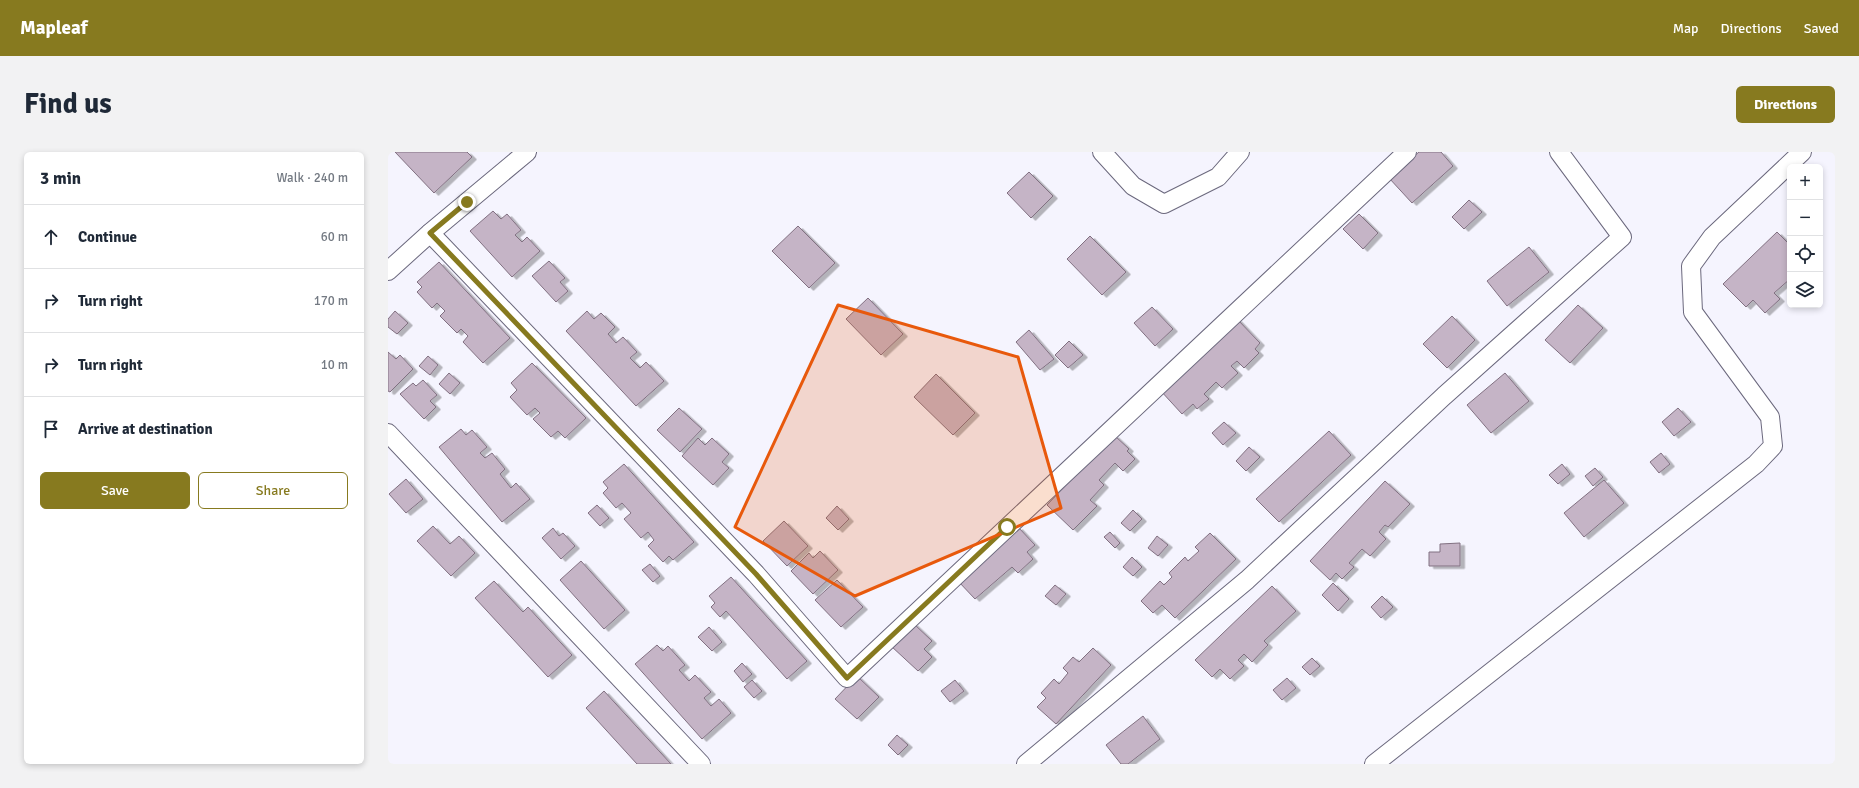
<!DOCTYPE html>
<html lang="en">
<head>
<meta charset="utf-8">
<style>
  body { margin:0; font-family:Signika,sans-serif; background:#f2f2f3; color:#1f2937 }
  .controls { position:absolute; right:12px; top:12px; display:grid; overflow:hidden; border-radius:6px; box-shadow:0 2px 6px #0003 }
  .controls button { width:36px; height:36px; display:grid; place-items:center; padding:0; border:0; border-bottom:1px solid #e0e1e3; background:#fff; color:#1f2937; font:20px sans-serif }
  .stop { position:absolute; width:12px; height:12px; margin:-9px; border:3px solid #877a1f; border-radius:50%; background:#fff }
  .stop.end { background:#877a1f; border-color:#fff; box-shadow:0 1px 4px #0008 }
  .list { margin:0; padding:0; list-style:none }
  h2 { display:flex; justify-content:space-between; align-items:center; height:52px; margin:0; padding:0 16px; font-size:17px }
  h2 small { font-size:13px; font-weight:400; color:#747a83 }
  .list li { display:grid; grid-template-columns:26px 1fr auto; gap:12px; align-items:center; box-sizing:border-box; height:64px; padding:0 16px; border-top:1px solid #e0e1e3 }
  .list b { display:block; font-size:15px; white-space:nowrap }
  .list em { font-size:13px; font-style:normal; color:#747a83 }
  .actions { display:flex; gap:8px; padding:12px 16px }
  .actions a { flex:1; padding:9px 0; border:1px solid #877a1f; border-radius:6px; text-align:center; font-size:14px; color:#877a1f }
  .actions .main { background:#877a1f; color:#fff }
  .icon { flex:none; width:22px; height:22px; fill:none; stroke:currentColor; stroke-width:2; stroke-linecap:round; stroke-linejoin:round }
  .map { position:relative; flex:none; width:1447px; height:612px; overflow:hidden; border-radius:6px }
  header { display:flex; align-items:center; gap:24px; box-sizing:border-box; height:56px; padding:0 20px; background:#877a1f; color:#fff }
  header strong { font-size:19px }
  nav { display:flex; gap:22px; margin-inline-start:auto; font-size:14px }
  .intro { display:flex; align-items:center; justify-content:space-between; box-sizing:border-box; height:96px; padding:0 24px }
  h1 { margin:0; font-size:28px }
  .button { padding:10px 18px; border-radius:6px; background:#877a1f; color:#fff; font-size:14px; font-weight:700 }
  main { display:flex; gap:24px; padding:0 24px }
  aside { flex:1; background:#fff; border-radius:6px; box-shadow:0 2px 6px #0003 }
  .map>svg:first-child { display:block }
  .building { fill:#c5b4c6; stroke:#817081; filter:url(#shadow) }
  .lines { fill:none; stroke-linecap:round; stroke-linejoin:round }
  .street-casing { stroke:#6b687d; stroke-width:20 }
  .street { stroke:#fff; stroke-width:18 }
  .route { stroke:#877a1f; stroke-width:5 }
  .marked { fill:#e8590c; fill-opacity:0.2; stroke:#e8590c; stroke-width:3; stroke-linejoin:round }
</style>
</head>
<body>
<header>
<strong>Mapleaf</strong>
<nav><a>Map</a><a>Directions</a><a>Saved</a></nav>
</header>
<div class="intro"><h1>Find us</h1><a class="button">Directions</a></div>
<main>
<aside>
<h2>3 min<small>Walk · 240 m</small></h2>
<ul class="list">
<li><svg class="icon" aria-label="ahead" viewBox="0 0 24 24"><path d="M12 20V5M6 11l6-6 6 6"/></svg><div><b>Continue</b></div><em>60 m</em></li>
<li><svg class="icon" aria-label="right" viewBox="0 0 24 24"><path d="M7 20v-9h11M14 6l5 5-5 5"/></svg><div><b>Turn right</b></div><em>170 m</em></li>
<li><svg class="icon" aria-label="right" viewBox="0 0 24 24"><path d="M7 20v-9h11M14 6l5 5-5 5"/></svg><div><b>Turn right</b></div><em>10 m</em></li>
<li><svg class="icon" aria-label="arrive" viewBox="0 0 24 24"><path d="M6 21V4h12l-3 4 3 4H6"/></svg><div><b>Arrive at destination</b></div></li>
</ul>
<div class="actions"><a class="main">Save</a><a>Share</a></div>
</aside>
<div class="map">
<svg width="1447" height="612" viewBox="0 0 1447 612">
  <defs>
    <filter id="shadow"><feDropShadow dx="4.5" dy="2.5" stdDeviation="0" flood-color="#0004"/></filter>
  </defs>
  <rect width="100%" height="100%" fill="#f5f4fe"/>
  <g class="building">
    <path d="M7,0H79L84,5L46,41Z"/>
    <path d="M1031,0H1053L1065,14L1024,51L1001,26Z"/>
    <path d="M641,20L665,44L643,66L619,41Z"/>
    <path d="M1081,48L1094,60L1076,77L1064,65Z"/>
    <path d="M105,59L113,67L119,62L133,78L127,83L134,90L139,85L152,99L124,125L82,79Z"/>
    <path d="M971,62L990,81L975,97L955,77Z"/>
    <path d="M410,74L447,111L421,136L384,99Z"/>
    <path d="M1389,80L1402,93V127L1386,141L1392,147L1377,161L1365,148L1358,155L1335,132Z"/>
    <path d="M702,84L738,120L714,143L679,107Z"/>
    <path d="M1141,95L1161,120L1119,154L1099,129Z"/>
    <path d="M161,109L177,126L172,130L180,139L168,150L144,124Z"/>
    <path d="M51,110L122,186L95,211L75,190L80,184L73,177L69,181L52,164L57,159L49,151L44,156L29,140L34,135L29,130Z"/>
    <path d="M480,146L515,182L493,203L458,167Z"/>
    <path d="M1190,153L1215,176L1182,211L1157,188Z"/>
    <path d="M764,155L785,177L767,194L746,171Z"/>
    <path d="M7,159L20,171L9,182L0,175V167Z"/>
    <path d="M199,159L206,167L213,161L227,175L220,182L228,191L235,185L249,200L242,206L252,216L258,210L276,229L248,254L178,179Z"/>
    <path d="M1064,164L1087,188L1059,216L1035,192Z"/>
    <path d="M849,167L872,191L867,197L871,201L856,216L849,209L843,214L850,221L834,236L828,230L816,242L821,247L809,257L805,252L794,262L772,238Z"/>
    <path d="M641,178L666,207L652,218L628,190Z"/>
    <path d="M681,189L695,203L680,216L667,203Z"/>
    <path d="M0,200L8,207L12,203L25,217L2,240L0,239Z"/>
    <path d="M40,204L50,213L42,223L31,214Z"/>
    <path d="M144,211L198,266L177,286L170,279L163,285L145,267L152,261L147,256L139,263L122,245L129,238L123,231Z"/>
    <path d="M61,221L72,231L62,242L51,232Z"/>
    <path d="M1117,221L1141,249L1103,281L1079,253Z"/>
    <path d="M548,222L587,261L565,283L526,245Z"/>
    <path d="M35,228L49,243L42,249L48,255L36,267L12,242L25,231L28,234Z"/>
    <path d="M291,256L314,277L292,300L269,278Z"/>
    <path d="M1290,256L1303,270L1286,284L1274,270Z"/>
    <path d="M836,270L848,281L835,293L824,281Z"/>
    <path d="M73,277L78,283L84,278L99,295L92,301L97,306L104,301L117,317L112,322L123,336L128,331L142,347L114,370L51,295Z"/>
    <path d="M941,279L963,303L891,370L868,347Z"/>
    <path d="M726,283L741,297L739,299L747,307L735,319L727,311L711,328L716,333L702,348L709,354L685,378L659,353Z"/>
    <path d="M310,286L317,293L324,286L341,302L334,310L341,316L325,333L294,304Z"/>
    <path d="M861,295L872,305L858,319L848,309Z"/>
    <path d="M1273,301L1282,312L1271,321L1262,310Z"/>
    <path d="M236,312L306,390L285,408L281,404L275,410L260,394L266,388L260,380L253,386L236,367L243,361L234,351L228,356L215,341L220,336L215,330Z"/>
    <path d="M1174,312L1182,322L1170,332L1161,323Z"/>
    <path d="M1207,316L1215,325L1205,334L1197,324Z"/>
    <path d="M18,327L35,347L18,361L1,342Z"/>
    <path d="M1216,328L1236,351L1196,385L1176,361Z"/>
    <path d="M997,329L1022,352L1000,375L997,373L991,380L998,387L982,404L974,397L961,411L966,415L954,427L948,421L942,428L922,409Z"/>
    <path d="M209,353L221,366L212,374L200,361Z"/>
    <path d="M449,354L461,367L450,378L438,366Z"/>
    <path d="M745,358L754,367L742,379L733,371Z"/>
    <path d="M396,369L420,394L399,414L375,389Z"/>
    <path d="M45,374L62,392L71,384L87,401L63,424L29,389Z"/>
    <path d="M630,375L647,393L639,400L645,407L630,421L624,415L587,447L570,429Z"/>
    <path d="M165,376L171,384L175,381L187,394L173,407L154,386Z"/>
    <path d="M722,380L732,391L727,396L716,385Z"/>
    <path d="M822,381L848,407L787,466L774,453L765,461L753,449L772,429L776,433L784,425L781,421L797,405L800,409L811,399L807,395Z"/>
    <path d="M769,384L780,393L770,404L760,396Z"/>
    <path d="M1072,391V414H1041V400H1052V392Z"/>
    <path d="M432,399L450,418L425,442L403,419L421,401L425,406Z"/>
    <path d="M744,405L754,415L745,424L735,415Z"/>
    <path d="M193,409L237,458L216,477L172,428Z"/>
    <path d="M262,412L272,424L265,430L254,418Z"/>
    <path d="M343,425L419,509L399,527L338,459L332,465L323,455L327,451L321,444Z"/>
    <path d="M449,428L475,455L453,475L427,448Z"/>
    <path d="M106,429L135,460L140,455L184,503L160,525L87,446Z"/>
    <path d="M945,431L961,447L950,459L934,443Z"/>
    <path d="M667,433L678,442L668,453L657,444Z"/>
    <path d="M884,434L908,459L876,489L880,493L864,510L856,502L850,508L856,514L842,527L832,517L824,525L807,508Z"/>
    <path d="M994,444L1005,455L993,466L983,455Z"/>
    <path d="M525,471L544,489L536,497L544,505L530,519L503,494Z"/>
    <path d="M321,475L334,490L324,499L310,485Z"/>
    <path d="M269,493L275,499L280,494L297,513L291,518L301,529L307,523L323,540L316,546L323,554L331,547L343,561L314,587L247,512Z"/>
    <path d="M705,496L723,513L668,572L649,555L658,546L653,541L666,527L671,532L680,521L675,516L685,505L691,510Z"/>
    <path d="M924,506L932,514L922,523L914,515Z"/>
    <path d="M354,511L364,522L355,530L346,519Z"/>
    <path d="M469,524L491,545L469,567L447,547Z"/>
    <path d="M899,526L908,536L894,548L885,538Z"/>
    <path d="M364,528L374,539L366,546L356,535Z"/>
    <path d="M567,528L576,539L562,550L553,539Z"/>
    <path d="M216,539L283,612H249L198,556Z"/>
    <path d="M755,564L772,587L740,612H733L718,593Z"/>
    <path d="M509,583L520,593L510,603L500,593Z"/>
  </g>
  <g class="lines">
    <g class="street-casing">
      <g id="street">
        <path d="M714,0L745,34L776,52L830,25L852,0"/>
        <path d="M42,81L368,422L459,526L1019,0"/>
        <path d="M0,119L42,81L139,0"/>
        <path d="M0,281L313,612"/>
        <path d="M638,612L859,428L1056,244L1234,85L1171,0"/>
        <path d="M986,612L1368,312L1385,294L1382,265L1305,160L1303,114L1324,85L1414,0"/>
      </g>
    </g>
    <use href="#street" class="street"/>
  </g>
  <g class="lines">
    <path class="route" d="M79,50L42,81L368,422L459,526L619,375"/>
  </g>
  <path class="marked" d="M450,153L630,205L673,356L467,444L347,375Z"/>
</svg>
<div class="controls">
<button>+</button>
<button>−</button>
<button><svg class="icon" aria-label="locate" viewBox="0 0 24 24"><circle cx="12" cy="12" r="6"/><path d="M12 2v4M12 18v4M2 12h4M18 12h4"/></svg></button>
<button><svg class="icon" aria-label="layers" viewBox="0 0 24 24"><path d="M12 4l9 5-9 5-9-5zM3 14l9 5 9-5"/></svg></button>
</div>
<div class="stop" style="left:619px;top:375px"></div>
<div class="stop end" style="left:79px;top:50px"></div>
</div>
</main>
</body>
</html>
